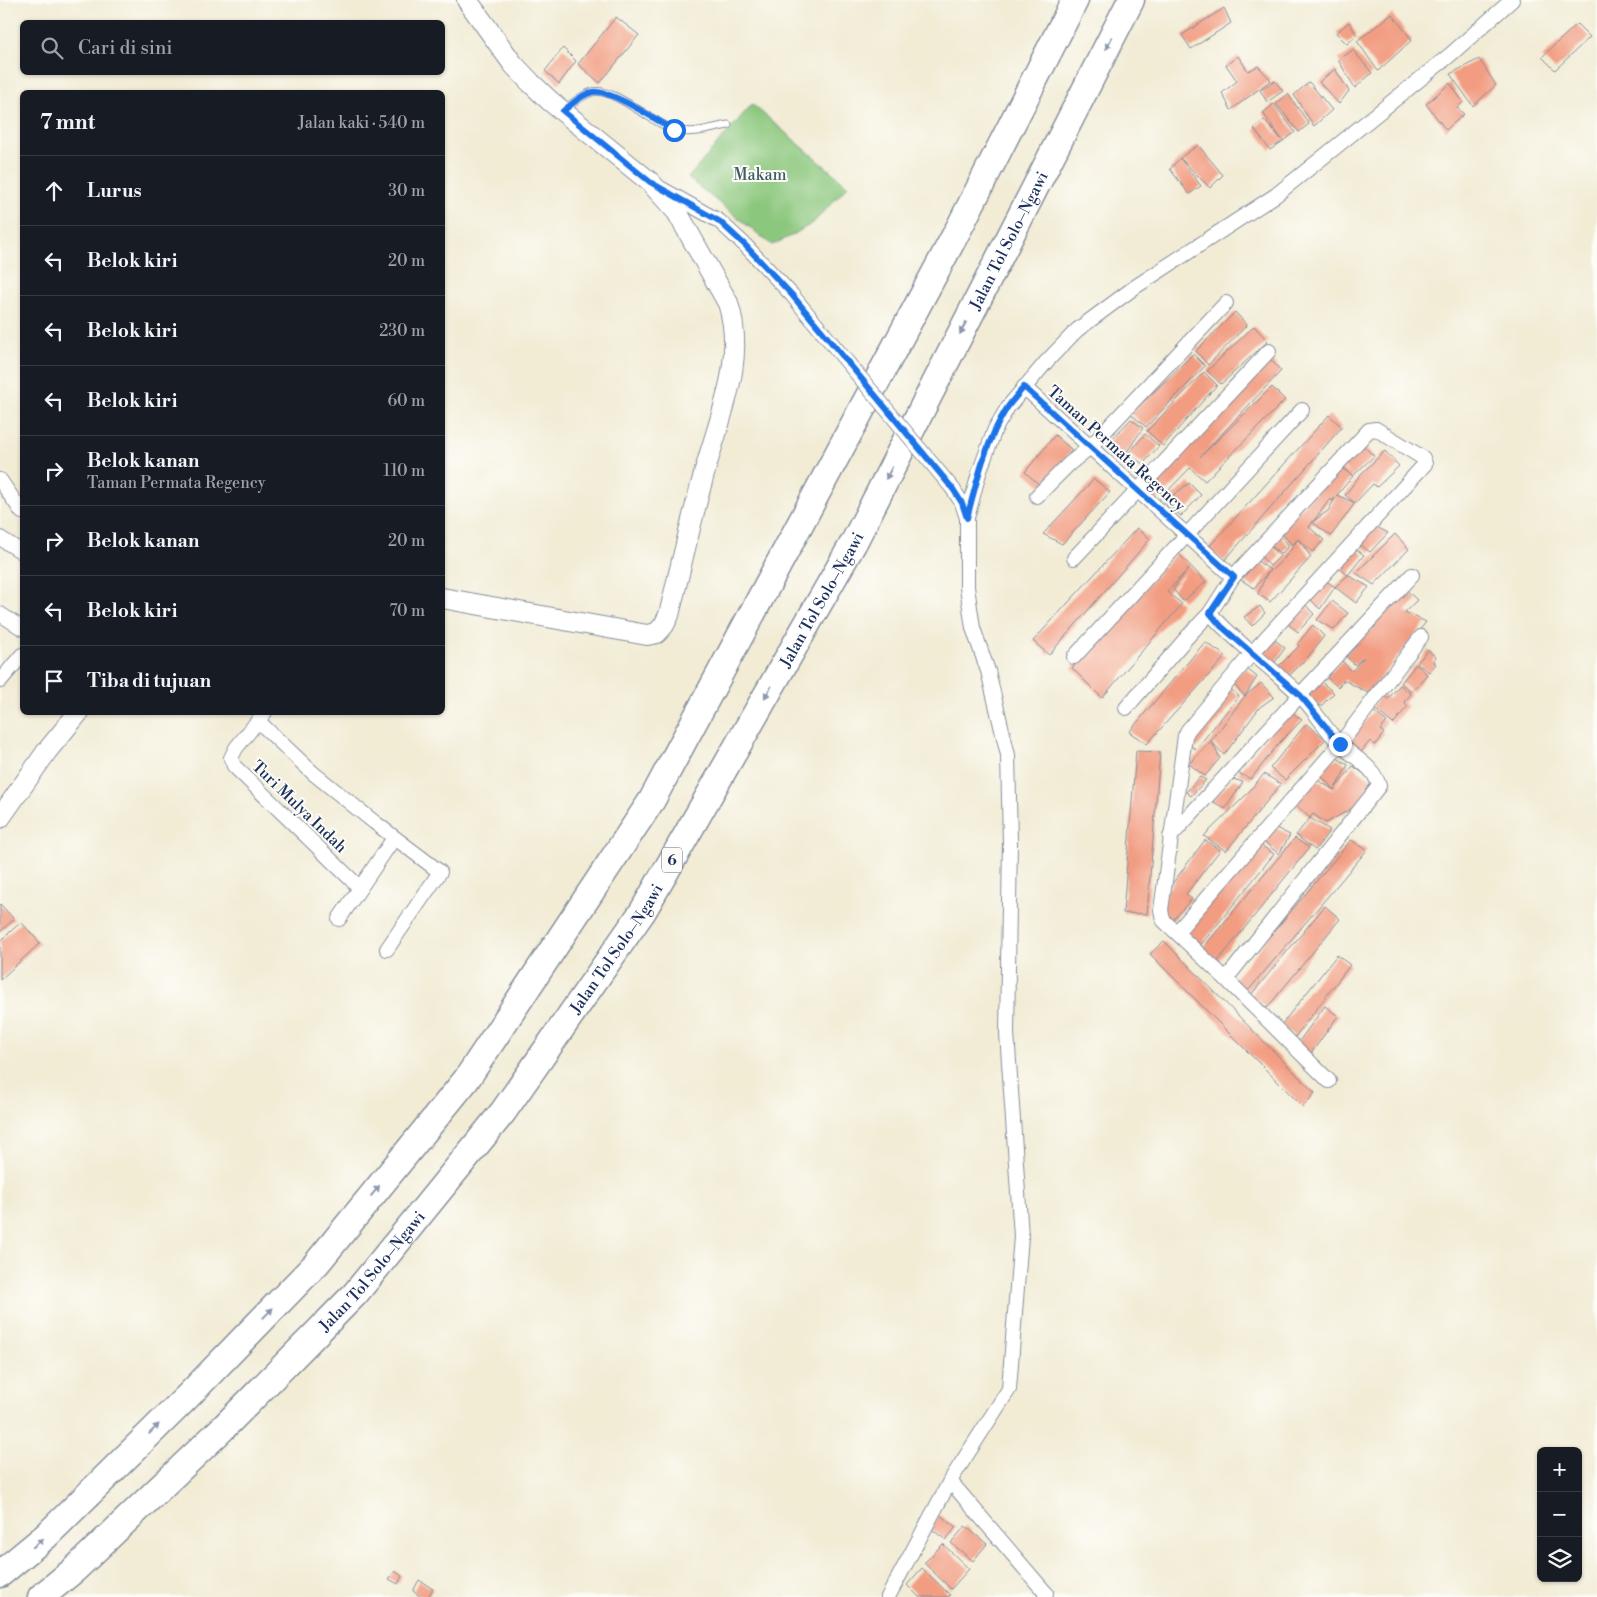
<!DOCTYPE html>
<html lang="id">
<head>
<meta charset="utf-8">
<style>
  body { margin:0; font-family:"Libre Bodoni",serif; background:#242831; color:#f1f3f6 }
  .controls { position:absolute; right:15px; bottom:15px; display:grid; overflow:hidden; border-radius:8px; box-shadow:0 1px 4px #0004 }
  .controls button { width:45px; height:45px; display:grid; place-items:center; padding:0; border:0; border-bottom:1px solid #363941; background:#171b24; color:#f1f3f6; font:25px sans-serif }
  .stop { position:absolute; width:15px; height:15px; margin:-11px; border:4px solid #1a73e8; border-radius:50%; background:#fff }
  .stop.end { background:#1a73e8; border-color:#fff; box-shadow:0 1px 5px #0008 }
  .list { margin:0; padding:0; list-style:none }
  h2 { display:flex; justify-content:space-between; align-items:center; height:65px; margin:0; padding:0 20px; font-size:21px }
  h2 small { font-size:16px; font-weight:400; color:#9ea1a6 }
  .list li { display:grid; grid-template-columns:32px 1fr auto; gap:15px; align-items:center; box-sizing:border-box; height:70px; padding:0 20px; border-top:1px solid #363941 }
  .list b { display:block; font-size:19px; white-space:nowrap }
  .list p { margin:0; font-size:16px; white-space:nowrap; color:#9ea1a6 }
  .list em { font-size:16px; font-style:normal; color:#9ea1a6 }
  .icon { flex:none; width:28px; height:28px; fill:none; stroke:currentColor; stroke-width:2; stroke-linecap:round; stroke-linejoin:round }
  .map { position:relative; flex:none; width:1597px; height:1597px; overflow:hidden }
  .search { position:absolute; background:#171b24; box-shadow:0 1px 4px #0004; left:20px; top:20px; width:425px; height:55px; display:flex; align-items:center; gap:12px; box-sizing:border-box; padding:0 18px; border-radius:8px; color:#9ea1a6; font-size:19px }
  .panel { position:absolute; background:#171b24; box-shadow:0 1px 4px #0004; left:20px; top:90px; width:425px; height:625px; border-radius:8px }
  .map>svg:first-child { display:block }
  .green { fill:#8bc77d; stroke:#537b6e }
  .building { fill:#f29d82 }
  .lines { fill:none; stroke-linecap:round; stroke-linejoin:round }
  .lane-casing { stroke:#868e9a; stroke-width:9 }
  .street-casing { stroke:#868e9a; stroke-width:16 }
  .secondary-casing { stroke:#868e9a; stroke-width:22 }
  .highway-casing { stroke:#868e9a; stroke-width:29 }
  .lane { stroke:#fff; stroke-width:7 }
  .street { stroke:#fff; stroke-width:14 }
  .secondary { stroke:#fff; stroke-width:20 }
  .highway { stroke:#fff; stroke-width:26 }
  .street-bridge-casing { stroke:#868e9a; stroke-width:16; stroke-linecap:butt }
  .street-bridge { stroke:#fff; stroke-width:14 }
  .oneway { fill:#8d97ae }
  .route { stroke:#1a73e8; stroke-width:6 }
  .labels { text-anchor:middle; stroke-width:4; stroke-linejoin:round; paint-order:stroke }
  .shield { fill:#fdfcf7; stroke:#5f6c8c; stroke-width:1 }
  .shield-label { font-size:15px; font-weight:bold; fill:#1b2f5e }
  .park-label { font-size:16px; fill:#3d5d67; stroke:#fdfcf7 }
  .street-label { font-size:16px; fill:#1b2f5e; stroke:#fdfcf7 }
</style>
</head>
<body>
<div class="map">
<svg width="1597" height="1597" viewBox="0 0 1597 1597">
  <rect width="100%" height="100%" fill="#fdfcf7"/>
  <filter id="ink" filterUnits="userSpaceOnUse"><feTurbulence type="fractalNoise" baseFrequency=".02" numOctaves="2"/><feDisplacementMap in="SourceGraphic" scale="10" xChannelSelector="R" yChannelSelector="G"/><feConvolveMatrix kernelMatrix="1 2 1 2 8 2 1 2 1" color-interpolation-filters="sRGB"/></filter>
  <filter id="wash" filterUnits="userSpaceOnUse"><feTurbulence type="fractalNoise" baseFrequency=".0096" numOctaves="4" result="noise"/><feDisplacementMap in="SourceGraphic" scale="20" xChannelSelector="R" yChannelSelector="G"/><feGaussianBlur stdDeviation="1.12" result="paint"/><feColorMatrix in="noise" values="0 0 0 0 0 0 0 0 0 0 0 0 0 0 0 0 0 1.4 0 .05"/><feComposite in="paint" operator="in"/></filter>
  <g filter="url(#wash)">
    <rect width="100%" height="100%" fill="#f2ecd5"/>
    <path class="green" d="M752,104L848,186L814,222L793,235L772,245L688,178Z"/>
    <g id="blocks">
      <g class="building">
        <path d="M1224,8L1231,23L1191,49L1182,35Z"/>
        <path d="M1392,14L1412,40L1378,71L1357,41Z"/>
        <path d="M616,17L639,35L600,83L578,64Z"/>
        <path d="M1349,22L1357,35L1347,44L1336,33Z"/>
        <path d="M1577,24L1590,37L1555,70L1542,57Z"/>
        <path d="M563,48L576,61L559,84L545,71Z"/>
        <path d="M1353,50L1372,73L1355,88L1338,60Z"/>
        <path d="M1238,56L1248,71L1258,66L1271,80L1231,110L1222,93L1237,81L1226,65Z"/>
        <path d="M1479,59L1496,85L1473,106L1450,74Z"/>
        <path d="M1335,69L1349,91L1339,104L1319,82Z"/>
        <path d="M1275,81L1283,91L1267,102L1260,90Z"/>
        <path d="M1309,82L1332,110L1314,126L1294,95Z"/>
        <path d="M1450,83L1463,102L1457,108L1464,114L1446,130L1426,104Z"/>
        <path d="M1288,94L1309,124L1299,132L1276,104Z"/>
        <path d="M1274,104L1295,132L1283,141L1270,150L1254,129L1264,120L1283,141L1263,113Z"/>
        <path d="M1198,145L1223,175L1210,188L1180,158L1201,186L1189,194L1170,169L1180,158Z"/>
        <path d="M1235,312L1247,325L1208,365L1196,351Z"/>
        <path d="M1254,326L1268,341L1221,384L1207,371Z"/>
        <path d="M1193,354L1205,366L1146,427L1131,414Z"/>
        <path d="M1270,359L1281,371L1200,457L1272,387L1285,400L1205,481L1190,468L1158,501L1142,489Z"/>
        <path d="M1204,372L1217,385L1163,446L1147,431Z"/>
        <path d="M1329,415L1342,427L1224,561L1207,549Z"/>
        <path d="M1131,419L1143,428L1122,459L1106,445Z"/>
        <path d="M1145,434L1159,446L1143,464L1128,454Z"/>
        <path d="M1055,435L1072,450L1042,487L1025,472Z"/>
        <path d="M1362,445L1374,456L1353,476L1343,467Z"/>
        <path d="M1385,451L1399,466L1377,487L1373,484L1355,503L1345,495L1361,474Z"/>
        <path d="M1340,467L1353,476L1332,501L1330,499L1309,527L1324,540L1313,552L1298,539L1292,545L1280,531Z"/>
        <path d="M1094,479L1110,492L1062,544L1043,534Z"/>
        <path d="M1189,483L1201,495L1181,516L1164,502Z"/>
        <path d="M1337,495L1355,503L1331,536L1312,522L1328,511Z"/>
        <path d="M1375,526L1388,533L1370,552L1355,541Z"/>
        <path d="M1137,528L1150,539L1049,655L1033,641Z"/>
        <path d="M1279,534L1289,546L1281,554L1269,544Z"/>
        <path d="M1395,534L1409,549L1374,585L1356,573Z"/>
        <path d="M1298,539L1311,557L1270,602L1258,594L1266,575L1283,560Z"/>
        <path d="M1269,544L1280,556L1270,566L1259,554Z"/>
        <path d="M1351,545L1364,555L1348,575L1334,565Z"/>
        <path d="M1177,552L1206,582L1183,601L1173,589L1189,568L1167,592L1182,604L1102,698L1072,668Z"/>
        <path d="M1252,557L1270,570L1254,588L1238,578Z"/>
        <path d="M1348,575L1369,587L1356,603L1335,587Z"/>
        <path d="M1322,578L1335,587L1320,609L1306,595Z"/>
        <path d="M1402,586L1417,600L1405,612L1426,622L1368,693L1344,680L1338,687L1326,677L1342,661L1352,671L1364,657L1355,665L1345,655L1359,639L1376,626L1371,619Z"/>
        <path d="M1301,600L1314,614L1298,632L1283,620Z"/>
        <path d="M1332,601L1348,613L1334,630L1317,620Z"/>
        <path d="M1260,606L1265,613L1252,626L1244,617Z"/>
        <path d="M1313,625L1324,636L1309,656L1284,681L1277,668L1299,646L1297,644Z"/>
        <path d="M1269,635L1285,648L1273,665L1252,653Z"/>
        <path d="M1205,642L1226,656L1147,744L1129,732Z"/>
        <path d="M1428,650L1436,657L1433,661L1436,664L1429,672L1417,663Z"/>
        <path d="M1416,664L1427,674L1412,692L1401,683Z"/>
        <path d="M1246,668L1257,677L1245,696L1261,683L1274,697L1260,707L1224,755L1211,741L1245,696L1230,681Z"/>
        <path d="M1316,677L1334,693L1321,706L1300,695Z"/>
        <path d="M1226,685L1239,696L1196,749L1184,742Z"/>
        <path d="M1400,685L1411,694L1404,702L1408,706L1393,724L1372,707L1382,694L1388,699Z"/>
        <path d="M1288,709L1302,720L1279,743L1251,779L1238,773Z"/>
        <path d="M1373,711L1387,722L1380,730L1384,733L1375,745L1370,741L1361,752L1349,742Z"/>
        <path d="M1306,724L1326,739L1285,780L1270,768Z"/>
        <path d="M1211,741L1220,758L1205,776L1189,764Z"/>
        <path d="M1136,751L1160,752L1147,914L1123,913Z"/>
        <path d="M1337,758L1348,765L1334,790L1353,766L1373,780L1356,806L1326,823L1313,814L1310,818L1295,804L1317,780L1334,790L1317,771Z"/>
        <path d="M1264,774L1281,784L1226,851L1204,836L1244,797Z"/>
        <path d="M1200,777L1206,780L1191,796L1186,792Z"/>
        <path d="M1233,779L1243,782L1225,809L1212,801Z"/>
        <path d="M1310,818L1330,830L1315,850L1296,835Z"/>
        <path d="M1274,827L1290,835L1279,854L1263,841Z"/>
        <path d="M1295,838L1309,848L1218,961L1202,949Z"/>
        <path d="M1205,840L1220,850L1186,894L1192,899L1172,921L1162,912L1163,896Z"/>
        <path d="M1351,840L1367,850L1247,992L1233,980Z"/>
        <path d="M1259,844L1274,854L1200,946L1184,934Z"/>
        <path d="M0,904L14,919L0,932Z"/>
        <path d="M1325,906L1340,919L1267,1008L1250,996Z"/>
        <path d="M21,922L40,943L0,980V941Z"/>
        <path d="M1164,941L1315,1093L1303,1107L1150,954Z"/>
        <path d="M1337,955L1350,965L1295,1037L1281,1025Z"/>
        <path d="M1325,1006L1338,1016L1309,1056L1297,1044Z"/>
        <path d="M940,1515L956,1527L946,1540L930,1528Z"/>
        <path d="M965,1526L987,1544L973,1561L951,1543Z"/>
        <path d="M943,1544L969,1569L951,1589L924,1563Z"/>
        <path d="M922,1568L950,1595L948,1597H919L907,1585Z"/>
        <path d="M395,1571L402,1576L398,1584L389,1579Z"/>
        <path d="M419,1580L433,1589L428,1597H421L413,1591Z"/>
      </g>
    </g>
  </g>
  <g filter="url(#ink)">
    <use href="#blocks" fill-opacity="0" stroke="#868e9a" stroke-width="1"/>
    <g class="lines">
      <g class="lane-casing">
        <path id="lane" d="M563,111C572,104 581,95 592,92C613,86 653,124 675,130C692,135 711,128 728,125"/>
      </g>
      <g class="street-casing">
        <g id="street">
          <path d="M662,189L719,221L745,245L792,295L843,357"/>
          <path d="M1024,387L1233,577"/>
          <path d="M0,480L22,512"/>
          <path d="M953,489L962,503L967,518L979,473L995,429L1008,407L1047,361L1077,330L1135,287L1276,195L1450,55L1512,0"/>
          <path d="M1037,496L1069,464L1090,447L1226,303"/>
          <path d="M0,538L22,552"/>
          <path d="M1074,558L1269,351"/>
          <path d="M0,614L22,628"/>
          <path d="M1074,657L1302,410"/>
          <path d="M0,681L22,655"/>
          <path d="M1126,708L1189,635L1210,613"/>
          <path d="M265,712L236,748L231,758L234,766L360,888"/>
          <path d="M258,721L313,773L374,822L440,872L387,949"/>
          <path d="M1170,837L1300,695L1412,575"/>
          <path d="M339,919L394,838"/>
          <path d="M1177,932L1340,744L1421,637"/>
          <path d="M1226,979L1379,786C1374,766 1354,758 1340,744C1325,729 1314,709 1299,694C1270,666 1236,643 1210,613L1233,577L1369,430L1376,429L1423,458L1425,464L1252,653L1188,730L1185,736L1161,910L1163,920L1226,979L1329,1081"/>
          <path d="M950,1481L1044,1591L1046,1593L1045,1597"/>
          <path d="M888,1597L950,1481L1009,1389L1021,1236L1007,1033L1010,841L1008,755L988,671L973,628L967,587V518"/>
        </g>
      </g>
      <g class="secondary-casing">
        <g id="secondary">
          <path d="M442,598L647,635L657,633L664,625L669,615C681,566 692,516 706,467C721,413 746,359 728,303L677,212L650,182L550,101L531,83L513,64L467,0"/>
          <path d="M0,818L47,751L79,712"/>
        </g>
      </g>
      <g class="highway-casing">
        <g id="highway">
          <path d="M0,1574L46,1536L187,1397L317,1263L466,1080L652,800L959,228L1075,0"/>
          <path id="s1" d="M41,1597L74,1570L223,1428L355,1294L503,1112L643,911L854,542L1131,0"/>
        </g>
      </g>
      <use href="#lane" class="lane"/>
      <use href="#street" class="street"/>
      <use href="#secondary" class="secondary"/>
      <use href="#highway" class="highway"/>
      <g class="street-bridge-casing">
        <path id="street-bridge" d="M843,357L953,489"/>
      </g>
      <use href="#street-bridge" class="street-bridge"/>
    </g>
    <defs><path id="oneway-solid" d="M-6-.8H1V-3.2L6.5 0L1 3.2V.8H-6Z" transform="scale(1.25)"/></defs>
    <g class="oneway">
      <use href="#oneway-solid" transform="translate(1109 43) rotate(117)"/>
      <use href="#oneway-solid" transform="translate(963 328) rotate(117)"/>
      <use href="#oneway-solid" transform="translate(889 473) rotate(117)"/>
      <use href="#oneway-solid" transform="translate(768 692) rotate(120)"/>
      <use href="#oneway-solid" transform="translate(375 1191) rotate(-51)"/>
      <use href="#oneway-solid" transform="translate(268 1313) rotate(-46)"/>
      <use href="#oneway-solid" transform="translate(154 1429) rotate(-45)"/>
      <use href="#oneway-solid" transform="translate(38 1543) rotate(-40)"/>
    </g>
  </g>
  <g class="lines" filter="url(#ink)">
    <path class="route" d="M674,130C658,121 608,88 593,92C582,94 572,104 563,111L650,182L719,221L745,245L792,295L953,489L962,503L967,518C977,480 986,441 1007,408C1012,401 1018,394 1024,387L1234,577L1210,613L1221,626L1300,695L1340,744"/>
  </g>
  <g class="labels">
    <rect class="shield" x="662" y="847.5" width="20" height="25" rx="4"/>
    <g class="shield-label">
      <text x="672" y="865">6</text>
    </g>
    <g class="park-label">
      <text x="760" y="180">Makam</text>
    </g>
    <g class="street-label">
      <text dy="6" stroke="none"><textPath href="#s1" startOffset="1680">Jalan Tol Solo–Ngawi</textPath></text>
      <text transform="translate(1117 448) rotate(42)" y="6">Taman Permata Regency</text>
      <text dy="6" stroke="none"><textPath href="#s1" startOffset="1275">Jalan Tol Solo–Ngawi</textPath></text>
      <text transform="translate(300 806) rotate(44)" y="6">Turi Mulya Indah</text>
      <text dy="6" stroke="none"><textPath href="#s1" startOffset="870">Jalan Tol Solo–Ngawi</textPath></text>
      <text dy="6" stroke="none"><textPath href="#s1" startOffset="465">Jalan Tol Solo–Ngawi</textPath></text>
    </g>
  </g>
</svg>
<div class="controls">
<button>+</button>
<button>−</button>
<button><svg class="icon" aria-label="layers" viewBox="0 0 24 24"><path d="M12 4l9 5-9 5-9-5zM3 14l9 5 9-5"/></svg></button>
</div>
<div class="stop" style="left:674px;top:130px"></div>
<div class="stop end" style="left:1340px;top:744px"></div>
<div class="search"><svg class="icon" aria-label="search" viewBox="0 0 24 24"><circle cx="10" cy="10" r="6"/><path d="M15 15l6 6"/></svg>Cari di sini</div>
<section class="panel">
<h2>7 mnt<small>Jalan kaki · 540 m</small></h2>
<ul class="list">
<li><svg class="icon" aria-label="ahead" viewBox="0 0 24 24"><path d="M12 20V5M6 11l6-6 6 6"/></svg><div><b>Lurus</b></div><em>30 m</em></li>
<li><svg class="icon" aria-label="left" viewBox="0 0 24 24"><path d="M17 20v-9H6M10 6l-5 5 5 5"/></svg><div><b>Belok kiri</b></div><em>20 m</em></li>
<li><svg class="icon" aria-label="left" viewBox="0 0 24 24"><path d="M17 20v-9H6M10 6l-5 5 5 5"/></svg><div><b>Belok kiri</b></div><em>230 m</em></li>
<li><svg class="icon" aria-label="left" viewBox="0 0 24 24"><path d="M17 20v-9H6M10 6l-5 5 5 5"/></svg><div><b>Belok kiri</b></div><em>60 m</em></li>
<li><svg class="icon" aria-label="right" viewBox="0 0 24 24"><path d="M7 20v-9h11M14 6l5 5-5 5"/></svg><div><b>Belok kanan</b><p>Taman Permata Regency</p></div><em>110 m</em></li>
<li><svg class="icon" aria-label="right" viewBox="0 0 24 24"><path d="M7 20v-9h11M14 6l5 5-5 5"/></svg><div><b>Belok kanan</b></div><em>20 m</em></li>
<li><svg class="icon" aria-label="left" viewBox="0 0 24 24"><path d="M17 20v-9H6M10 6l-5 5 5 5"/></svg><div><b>Belok kiri</b></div><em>70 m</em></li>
<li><svg class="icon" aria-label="arrive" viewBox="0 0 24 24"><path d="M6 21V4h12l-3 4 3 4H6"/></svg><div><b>Tiba di tujuan</b></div></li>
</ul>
</section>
</div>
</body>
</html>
